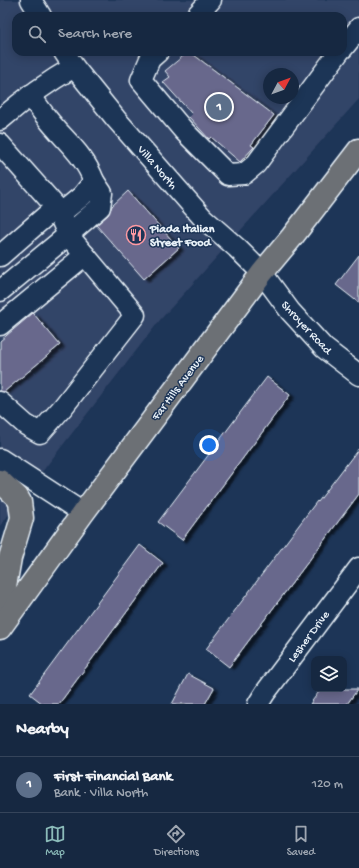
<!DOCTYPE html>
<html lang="en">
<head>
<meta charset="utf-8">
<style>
  body { margin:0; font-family:"Gochi Hand",sans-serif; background:#23344c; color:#f1f3f6 }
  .controls { position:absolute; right:12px; bottom:12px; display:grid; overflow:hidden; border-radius:8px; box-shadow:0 2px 10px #0003 }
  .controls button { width:36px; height:36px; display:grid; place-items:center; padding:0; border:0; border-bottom:1px solid #35445a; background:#162841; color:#f1f3f6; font:20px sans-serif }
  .compass { position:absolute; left:263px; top:68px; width:36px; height:36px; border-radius:50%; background:#162841; box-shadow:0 2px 10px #0003; rotate:49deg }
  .you { position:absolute; left:209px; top:445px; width:14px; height:14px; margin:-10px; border:3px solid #fff; border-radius:50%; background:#1a73e8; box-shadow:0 0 0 6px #1a73e833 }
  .badge { display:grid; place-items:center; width:26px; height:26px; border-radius:50%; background:#8bbbb9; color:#fff; font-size:13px; font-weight:700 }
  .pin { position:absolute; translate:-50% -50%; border:2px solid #fff; box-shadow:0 1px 4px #0006 }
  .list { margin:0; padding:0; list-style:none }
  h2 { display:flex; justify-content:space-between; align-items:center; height:52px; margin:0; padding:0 16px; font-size:17px }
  h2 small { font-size:13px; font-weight:400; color:#9ea6b1 }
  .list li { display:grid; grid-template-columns:26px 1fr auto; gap:12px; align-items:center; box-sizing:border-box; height:56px; padding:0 16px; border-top:1px solid #35445a }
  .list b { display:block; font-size:15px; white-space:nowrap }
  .list p { margin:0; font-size:13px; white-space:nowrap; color:#9ea6b1 }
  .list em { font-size:13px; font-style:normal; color:#9ea6b1 }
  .icon { flex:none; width:22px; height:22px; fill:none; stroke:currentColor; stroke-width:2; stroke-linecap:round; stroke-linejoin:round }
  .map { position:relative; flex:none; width:359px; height:704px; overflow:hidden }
  .search { position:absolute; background:#162841; box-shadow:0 2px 10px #0003; left:12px; right:12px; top:12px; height:44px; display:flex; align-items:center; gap:10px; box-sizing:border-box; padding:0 14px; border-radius:12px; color:#9ea6b1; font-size:15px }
  .sheet { height:108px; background:#162841 }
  nav { display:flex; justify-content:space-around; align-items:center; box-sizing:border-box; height:56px; border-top:1px solid #35445a; background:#162841; font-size:11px; color:#9ea6b1 }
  nav a { display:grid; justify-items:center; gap:2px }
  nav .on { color:#8bbbb9 }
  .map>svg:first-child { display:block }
  .built { fill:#334467; fill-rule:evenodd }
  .building { fill:#67688c; stroke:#e8f1f8; filter:url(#shadow) }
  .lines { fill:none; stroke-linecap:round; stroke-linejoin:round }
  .minor-casing { stroke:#e8f1f8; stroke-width:23 }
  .major-casing { stroke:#e8f1f8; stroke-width:25 }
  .minor { stroke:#1d3557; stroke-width:20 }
  .major { stroke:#6c6f75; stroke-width:22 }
  .labels { text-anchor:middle; stroke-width:3; stroke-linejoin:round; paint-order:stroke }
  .street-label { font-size:12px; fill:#e8f1f8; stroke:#1d3557 }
  .poi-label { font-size:12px; font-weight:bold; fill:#e8f1f8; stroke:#1d3557; text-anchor:start }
</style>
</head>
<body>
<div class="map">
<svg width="359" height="704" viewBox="0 0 359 704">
  <defs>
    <filter id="shadow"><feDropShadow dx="4.5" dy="2.5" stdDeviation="1" flood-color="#0009"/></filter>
  </defs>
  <rect width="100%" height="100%" fill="#1d3557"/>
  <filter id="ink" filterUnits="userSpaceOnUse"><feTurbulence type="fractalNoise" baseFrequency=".025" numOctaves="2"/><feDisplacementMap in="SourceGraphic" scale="8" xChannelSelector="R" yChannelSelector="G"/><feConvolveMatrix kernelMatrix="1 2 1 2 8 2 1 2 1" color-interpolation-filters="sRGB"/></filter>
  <g filter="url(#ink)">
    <path class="built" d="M0,0H359V99L160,320L0,526ZM16,16H343V52H16ZM269,74H293V98H269Z"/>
    <g class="building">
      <path d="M188,52H190L274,115L251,145L254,147L240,162L211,137L209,139L189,117L192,114L163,82L170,77L165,71Z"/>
      <path d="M128,191L179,248L144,279L96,225L108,215L112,206Z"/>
      <path d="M359,255V303L336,285Z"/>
      <path d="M33,313L60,345L4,392L0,391V341Z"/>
      <path d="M267,377L290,395L182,540L158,522Z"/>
      <path d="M359,448V494L229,667L206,649L317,501L318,502Z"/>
      <path d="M140,545L163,563L59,704H43L30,694Z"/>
      <path d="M188,674L214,688L205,704H172Z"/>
      <path d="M321,689H358L347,704H310Z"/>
    </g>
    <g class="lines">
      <g class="minor-casing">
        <g id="minor">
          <path d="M31,0L41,16"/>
          <path d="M196,16L211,0"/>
          <path d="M343,48L359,28"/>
          <path d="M64,52L74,67L116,119L203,218L237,248L262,273L290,311L324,348L359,375"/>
          <path d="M158,52L150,59L141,80L184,131L228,175L244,174L256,164L339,52"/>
          <path d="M30,95C36,103 41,111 47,118C64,140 84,154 94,181L82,196L60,214"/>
          <path d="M0,120C24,99 46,83 74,67"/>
          <path d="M0,144L56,207L68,235L135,315L63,407L40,433L26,425L0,402"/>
          <path d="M0,256L56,207"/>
          <path d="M0,291L68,235L100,207L102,193L94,181"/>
          <path d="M0,325L85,255"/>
          <path d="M0,459L83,513"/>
          <path d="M258,704L265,693L359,568"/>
        </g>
      </g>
      <g class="major-casing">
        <g id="major">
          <path d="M0,481L17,497L20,502L22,518L10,558L0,614"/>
          <path d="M0,628L83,513L262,273L292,237L359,150"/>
        </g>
      </g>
      <use href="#minor" class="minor"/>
      <use href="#major" class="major"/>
    </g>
  </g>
  <defs>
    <g id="restaurant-ring" transform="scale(1)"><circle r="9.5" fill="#1d3557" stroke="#ff9aa2" stroke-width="1.5"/><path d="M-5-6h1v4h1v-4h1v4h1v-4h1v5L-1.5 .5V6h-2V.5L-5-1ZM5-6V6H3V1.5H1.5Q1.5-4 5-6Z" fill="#ff9aa2"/></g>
  </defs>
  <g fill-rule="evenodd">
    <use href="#restaurant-ring" x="136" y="235"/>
  </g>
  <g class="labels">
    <g class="street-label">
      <text transform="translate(158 167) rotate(49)" y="4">Villa North</text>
      <text transform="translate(307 327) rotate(47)" y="4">Shroyer Road</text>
      <text transform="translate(177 387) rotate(-53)" y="4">Far Hills Avenue</text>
      <text transform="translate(308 636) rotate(-53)" y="4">Lesher Drive</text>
    </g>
    <g class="poi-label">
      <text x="150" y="232">Piada Italian<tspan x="150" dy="14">Street Food</tspan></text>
    </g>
  </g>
</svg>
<div class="controls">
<button><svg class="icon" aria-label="layers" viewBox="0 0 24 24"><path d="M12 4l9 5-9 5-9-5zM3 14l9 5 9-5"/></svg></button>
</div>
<svg class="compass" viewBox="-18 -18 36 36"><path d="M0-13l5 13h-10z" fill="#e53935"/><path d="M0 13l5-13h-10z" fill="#9ea6b1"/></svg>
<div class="you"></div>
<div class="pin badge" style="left:219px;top:107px;background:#5c6f8a">1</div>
<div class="search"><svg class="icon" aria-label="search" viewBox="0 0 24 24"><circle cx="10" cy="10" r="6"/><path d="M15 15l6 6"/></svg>Search here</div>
</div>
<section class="sheet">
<h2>Nearby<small></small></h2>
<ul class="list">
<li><span class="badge" style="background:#5c6f8a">1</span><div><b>First Financial Bank</b><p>Bank · Villa North</p></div><em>120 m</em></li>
</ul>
</section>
<nav>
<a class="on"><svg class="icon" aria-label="map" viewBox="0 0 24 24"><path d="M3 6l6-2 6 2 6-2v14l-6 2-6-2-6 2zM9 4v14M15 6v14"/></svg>Map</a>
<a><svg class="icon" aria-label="directions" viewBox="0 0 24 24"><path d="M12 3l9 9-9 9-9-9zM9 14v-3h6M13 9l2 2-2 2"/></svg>Directions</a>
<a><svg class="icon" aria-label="saved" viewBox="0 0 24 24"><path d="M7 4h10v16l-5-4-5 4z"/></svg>Saved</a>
</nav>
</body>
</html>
